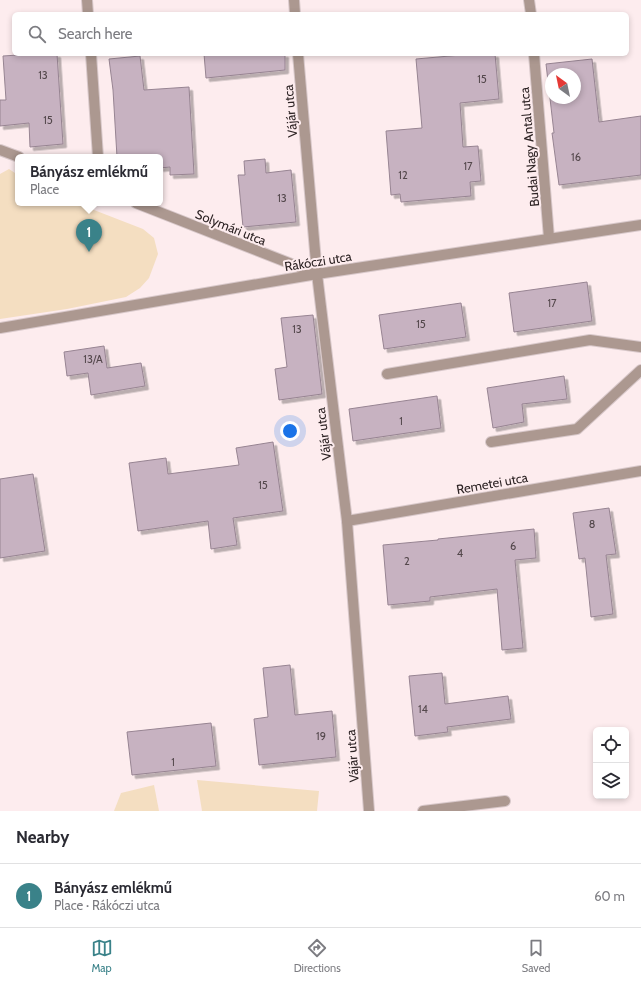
<!DOCTYPE html>
<html lang="en">
<head>
<meta charset="utf-8">
<style>
  body { margin:0; font-family:Cabin,sans-serif; background:#f2f2f3; color:#2b2b33 }
  .controls { position:absolute; right:12px; bottom:12px; display:grid; overflow:hidden; border-radius:6px; box-shadow:0 2px 6px #0003 }
  .controls button { width:36px; height:36px; display:grid; place-items:center; padding:0; border:0; border-bottom:1px solid #e1e1e2; background:#fff; color:#2b2b33; font:20px sans-serif }
  .compass { position:absolute; left:545px; top:68px; width:36px; height:36px; border-radius:50%; background:#fff; box-shadow:0 2px 6px #0003; rotate:327deg }
  .you { position:absolute; left:290px; top:431px; width:14px; height:14px; margin:-10px; border:3px solid #fff; border-radius:50%; background:#1a73e8; box-shadow:0 0 0 6px #1a73e833 }
  .badge { display:grid; place-items:center; width:26px; height:26px; border-radius:50%; background:#3a8289; color:#fff; font-size:13px; font-weight:700 }
  .pin { position:absolute; translate:-50% -33px; filter:drop-shadow(0 1px 2px #0008) }
  .pin::after { content:''; position:absolute; top:21px; width:14px; height:12px; background:inherit; clip-path:polygon(0 0,100% 0,50% 100%) }
  .popup { position:absolute; left:15px; top:154px; width:148px; height:52px; box-sizing:border-box; display:grid; place-content:center; border-radius:6px; background:#fff; filter:drop-shadow(0 1px 3px #0005); font-size:13px; white-space:nowrap; color:#7c7c81 }
  .popup b { font-size:15px; color:#2b2b33 }
  .popup::after { content:''; position:absolute; left:50%; top:100%; margin-left:-8px; border:8px solid transparent; border-top-color:#fff }
  .list { margin:0; padding:0; list-style:none }
  h2 { display:flex; justify-content:space-between; align-items:center; height:52px; margin:0; padding:0 16px; font-size:17px }
  h2 small { font-size:13px; font-weight:400; color:#7c7c81 }
  .list li { display:grid; grid-template-columns:26px 1fr auto; gap:12px; align-items:center; box-sizing:border-box; height:64px; padding:0 16px; border-top:1px solid #e1e1e2 }
  .list b { display:block; font-size:15px; white-space:nowrap }
  .list p { margin:0; font-size:13px; white-space:nowrap; color:#7c7c81 }
  .list em { font-size:13px; font-style:normal; color:#7c7c81 }
  .icon { flex:none; width:22px; height:22px; fill:none; stroke:currentColor; stroke-width:2; stroke-linecap:round; stroke-linejoin:round }
  .map { position:relative; flex:none; width:641px; height:811px; overflow:hidden }
  .search { position:absolute; background:#fff; box-shadow:0 2px 6px #0003; left:12px; right:12px; top:12px; height:44px; display:flex; align-items:center; gap:10px; box-sizing:border-box; padding:0 14px; border-radius:6px; color:#7c7c81; font-size:15px }
  .sheet { height:116px; background:#fff }
  nav { display:flex; justify-content:space-around; align-items:center; box-sizing:border-box; height:56px; border-top:1px solid #e1e1e2; background:#fff; font-size:11px; color:#7c7c81 }
  nav a { display:grid; justify-items:center; gap:2px }
  nav .on { color:#3a8289 }
  .map>svg:first-child { display:block }
  .green { fill:#f4dec1 }
  .building { fill:#c7b2c1; stroke:#978492; fill-rule:evenodd; filter:url(#shadow) }
  .lines { fill:none; stroke-linecap:round; stroke-linejoin:round }
  .minor-casing { stroke:#d8c8ca; stroke-width:12 }
  .minor { stroke:#ac9890; stroke-width:10 }
  .labels { text-anchor:middle; stroke-width:4; stroke-linejoin:round; paint-order:stroke }
  .number-label { font-size:11px; fill:#54484c }
  .street-label { font-size:13px; fill:#2e2425; stroke:#fdecee }
</style>
</head>
<body>
<div class="map">
<svg width="641" height="811" viewBox="0 0 641 811">
  <defs>
    <filter id="shadow"><feDropShadow dx="3.5" dy="3.5" stdDeviation="0" flood-color="#0004"/></filter>
  </defs>
  <rect width="100%" height="100%" fill="#fdecee"/>
  <g class="green">
    <path d="M9,169L18,175V203H76L143,229L154,238L158,254L149,278L140,288L126,297L67,309L0,319V174Z"/>
    <path d="M197,780L319,791L317,811H202Z"/>
    <path d="M154,785L159,811H114L121,793Z"/>
  </g>
  <g class="building">
    <path d="M33,54H57L63,144L30,147L29,123L0,126V100H6L3,56Z"/>
    <path d="M204,54H285V70L206,78Z"/>
    <path d="M472,54H495L499,99L460,103L463,147L478,146L481,181L470,182L471,196L401,202L400,194L391,195L386,131L422,128L416,59Z"/>
    <path d="M140,56L144,90L189,87L194,174L170,175V167L160,168V157H117L113,90L109,59Z"/>
    <path d="M592,59L599,122L641,116V175L559,185L552,133H554L546,64ZM551,74H575V98H551Z"/>
    <path d="M265,159L266,173L291,170L296,222L243,227L238,175H245L244,161Z"/>
    <path d="M587,282L592,321L514,332L509,293Z"/>
    <path d="M461,303L466,337L384,349L379,315Z"/>
    <path d="M313,315L322,394L279,400L275,369L287,367L281,318Z"/>
    <path d="M104,346L107,368L141,363L145,386L91,395L88,373L67,376L64,352Z"/>
    <path d="M564,376L567,399L522,404L524,422L493,428L487,388Z"/>
    <path d="M437,396L441,428L353,441L349,409Z"/>
    <path d="M273,442L283,511L233,518L237,545L211,549L208,521L138,531L129,463L166,458L168,474L239,465L236,448Z"/>
    <path d="M33,474L45,551L0,558V479Z"/>
    <path d="M609,508L616,554L606,555L613,614L591,617L585,558L579,559L573,513Z"/>
    <path d="M534,529L536,558L515,560L523,648L502,650L497,589L430,597V601L388,605L383,545L438,540V539Z"/>
    <path d="M290,665L295,715L332,711L336,757L259,765L254,719L268,717L263,668Z"/>
    <path d="M442,673L445,704L508,696L511,719L447,727L448,732L415,736L409,676Z"/>
    <path d="M211,723L216,766L132,775L127,732Z"/>
  </g>
  <g class="lines">
    <g class="minor-casing">
      <g id="minor">
        <path d="M87,0L88,14"/>
        <path d="M294,0L295,14"/>
        <path d="M529,0L531,14"/>
        <path d="M91,54L98,157"/>
        <path d="M298,54L317,274L347,521L369,811"/>
        <path d="M534,54L549,238"/>
        <path d="M0,150L19,157"/>
        <path d="M136,203L317,274"/>
        <path d="M0,328L317,274L641,225"/>
        <path d="M387,374L590,340L641,347"/>
        <path d="M491,442L577,429L641,370"/>
        <path d="M347,521L641,471"/>
        <path d="M423,811L505,801"/>
      </g>
    </g>
    <use href="#minor" class="minor"/>
  </g>
  <g class="labels">
    <g class="number-label">
      <text x="43" y="79">13</text>
      <text x="482" y="83">15</text>
      <text x="48" y="124">15</text>
      <text x="576" y="161">16</text>
      <text x="468" y="170">17</text>
      <text x="403" y="179">12</text>
      <text x="282" y="202">13</text>
      <text x="552" y="307">17</text>
      <text x="421" y="328">15</text>
      <text x="297" y="333">13</text>
      <text x="93" y="363">13/A</text>
      <text x="401" y="425">1</text>
      <text x="263" y="489">15</text>
      <text x="592" y="528">8</text>
      <text x="513" y="550">6</text>
      <text x="460" y="557">4</text>
      <text x="407" y="565">2</text>
      <text x="423" y="713">14</text>
      <text x="321" y="740">19</text>
      <text x="173" y="766">1</text>
    </g>
    <g class="street-label">
      <text transform="translate(290 111) rotate(-95)" y="5">Vájár utca</text>
      <text transform="translate(529 147) rotate(-95)" y="5">Budai Nagy Antal utca</text>
      <text transform="translate(231 227) rotate(22)" y="5">Solymári utca</text>
      <text transform="translate(318 261) rotate(-9)" y="5">Rákóczi utca</text>
      <text transform="translate(323 434) rotate(-97)" y="5">Vájár utca</text>
      <text transform="translate(492 483) rotate(-10)" y="5">Remetei utca</text>
      <text transform="translate(352 756) rotate(-94)" y="5">Vájár utca</text>
    </g>
  </g>
</svg>
<div class="controls">
<button><svg class="icon" aria-label="locate" viewBox="0 0 24 24"><circle cx="12" cy="12" r="6"/><path d="M12 2v4M12 18v4M2 12h4M18 12h4"/></svg></button>
<button><svg class="icon" aria-label="layers" viewBox="0 0 24 24"><path d="M12 4l9 5-9 5-9-5zM3 14l9 5 9-5"/></svg></button>
</div>
<svg class="compass" viewBox="-18 -18 36 36"><path d="M0-13l5 13h-10z" fill="#e53935"/><path d="M0 13l5-13h-10z" fill="#7c7c81"/></svg>
<div class="you"></div>
<div class="pin badge" style="left:89px;top:252px">1</div>
<div class="popup"><b>Bányász emlékmű</b>Place</div>
<div class="search"><svg class="icon" aria-label="search" viewBox="0 0 24 24"><circle cx="10" cy="10" r="6"/><path d="M15 15l6 6"/></svg>Search here</div>
</div>
<section class="sheet">
<h2>Nearby<small></small></h2>
<ul class="list">
<li><span class="badge">1</span><div><b>Bányász emlékmű</b><p>Place · Rákóczi utca</p></div><em>60 m</em></li>
</ul>
</section>
<nav>
<a class="on"><svg class="icon" aria-label="map" viewBox="0 0 24 24"><path d="M3 6l6-2 6 2 6-2v14l-6 2-6-2-6 2zM9 4v14M15 6v14"/></svg>Map</a>
<a><svg class="icon" aria-label="directions" viewBox="0 0 24 24"><path d="M12 3l9 9-9 9-9-9zM9 14v-3h6M13 9l2 2-2 2"/></svg>Directions</a>
<a><svg class="icon" aria-label="saved" viewBox="0 0 24 24"><path d="M7 4h10v16l-5-4-5 4z"/></svg>Saved</a>
</nav>
</body>
</html>
